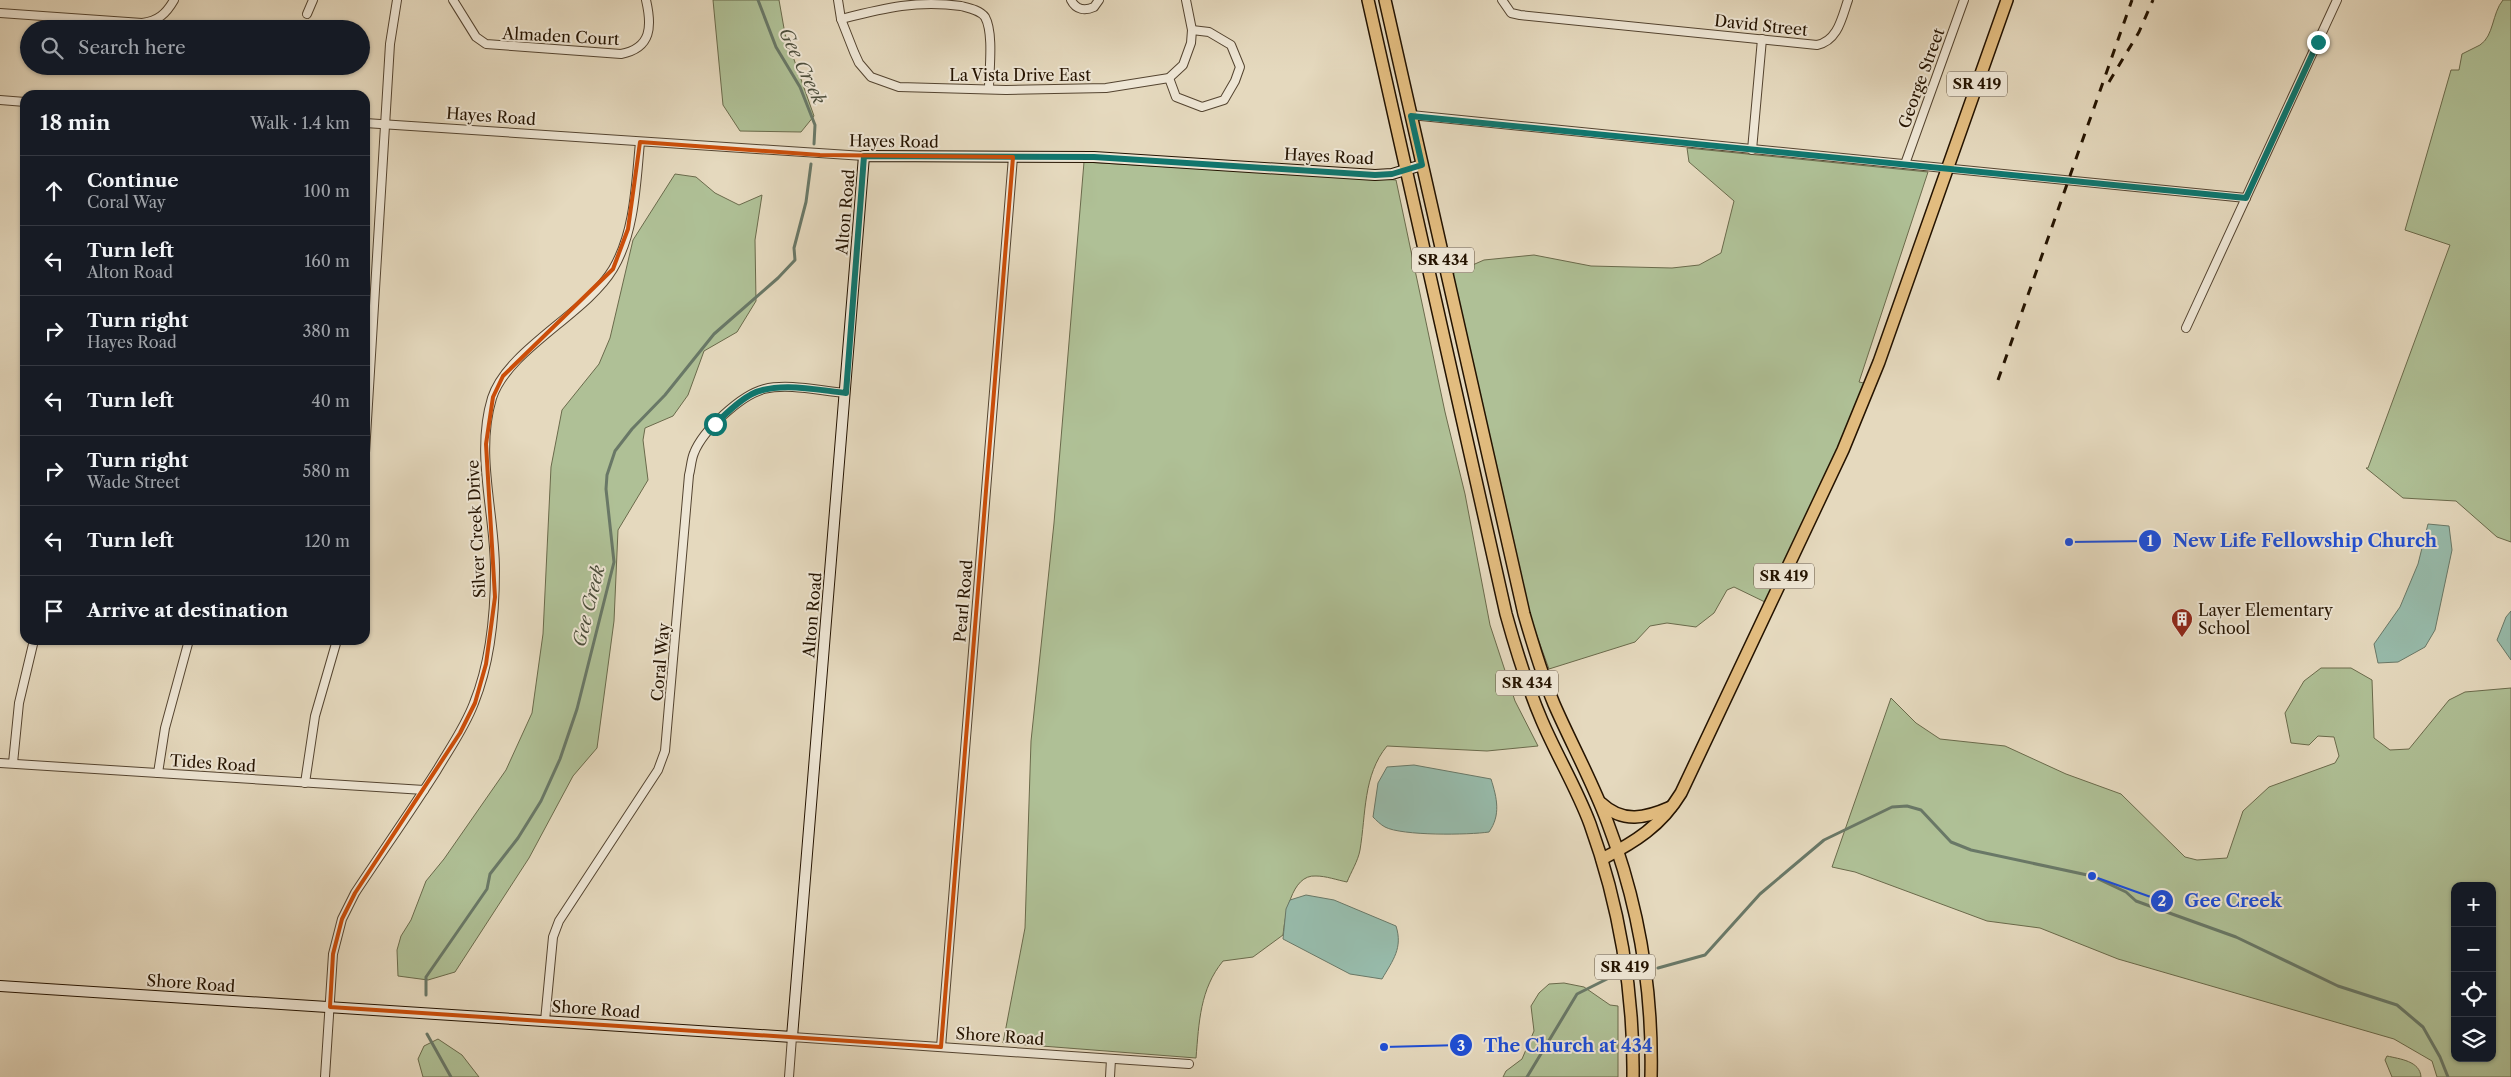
<!DOCTYPE html>
<html lang="en">
<head>
<meta charset="utf-8">
<style>
  body { margin:0; font-family:"Libre Caslon Text",serif; background:#20242c; color:#f1f3f6 }
  .controls { position:absolute; right:15px; bottom:15px; display:grid; overflow:hidden; border-radius:10px; box-shadow:0 1px 4px #0004 }
  .controls button { width:45px; height:45px; display:grid; place-items:center; padding:0; border:0; border-bottom:1px solid #363941; background:#171b24; color:#f1f3f6; font:25px sans-serif }
  .stop { position:absolute; width:15px; height:15px; margin:-11px; border:4px solid #0f766e; border-radius:50%; background:#fff }
  .stop.end { background:#0f766e; border-color:#fff; box-shadow:0 1px 5px #0008 }
  .list { margin:0; padding:0; list-style:none }
  h2 { display:flex; justify-content:space-between; align-items:center; height:65px; margin:0; padding:0 20px; font-size:21px }
  h2 small { font-size:16px; font-weight:400; color:#9ea1a6 }
  .list li { display:grid; grid-template-columns:32px 1fr auto; gap:15px; align-items:center; box-sizing:border-box; height:70px; padding:0 20px; border-top:1px solid #363941 }
  .list b { display:block; font-size:19px; white-space:nowrap }
  .list p { margin:0; font-size:16px; white-space:nowrap; color:#9ea1a6 }
  .list em { font-size:16px; font-style:normal; color:#9ea1a6 }
  .icon { flex:none; width:28px; height:28px; fill:none; stroke:currentColor; stroke-width:2; stroke-linecap:round; stroke-linejoin:round }
  .map { position:relative; flex:none; width:2511px; height:1077px; overflow:hidden }
  .search { position:absolute; background:#171b24; box-shadow:0 1px 4px #0004; left:20px; top:20px; width:350px; height:55px; display:flex; align-items:center; gap:12px; box-sizing:border-box; padding:0 18px; border-radius:28px; color:#9ea1a6; font-size:19px }
  .panel { position:absolute; background:#171b24; box-shadow:0 1px 4px #0004; left:20px; top:90px; width:350px; height:555px; border-radius:15px }
  .map>svg:first-child { display:block }
  .green { fill:#afc096; stroke:#6a6a4b; fill-rule:evenodd }
  .water { fill:#97bbab; stroke:#697867 }
  .lines { fill:none; stroke-linecap:round; stroke-linejoin:round }
  .stream { stroke:#697867; stroke-width:3 }
  .street-casing { stroke:#544430; stroke-width:10 }
  .secondary-casing { stroke:#241300; stroke-width:12 }
  .primary-casing { stroke:#241300; stroke-width:14 }
  .street { stroke:#eee6d5; stroke-width:8 }
  .secondary { stroke:#eee6d5; stroke-width:10 }
  .primary { stroke:#e2bc7f; stroke-width:11 }
  .rail { stroke:#241300; stroke-width:3; stroke-dasharray:9 9; stroke-linecap:butt }
  .route { stroke:#0f766e; stroke-width:6 }
  .marked { fill:none; stroke:#cb4e0a; stroke-width:4; stroke-linejoin:round }
  .labels { text-anchor:middle; stroke-width:4; stroke-linejoin:round; paint-order:stroke }
  .shield { fill:#eee6d5; stroke:#615240; stroke-width:1 }
  .shield-label { font-size:15px; font-weight:bold; fill:#241300 }
  .street-label { font-size:16px; fill:#241300; stroke:#eee6d5 }
  .poi-label { font-size:16px; fill:#241300; stroke:#eee6d5; text-anchor:start }
  .water-label { font-size:18px; font-style:italic; fill:#4c4e3c; stroke:#eee6d5 }
  .leader { fill:none; stroke:#1d4ed8; stroke-width:2 }
  .callout-dot { fill:#1d4ed8; stroke:#eee6d5; stroke-width:2 }
  .mark-label { font-size:15px; text-anchor:middle; font-weight:bold; fill:#fff }
  .callout-label { font-size:18px; text-anchor:middle; font-weight:bold; fill:#1d4ed8; stroke:#eee6d5; stroke-width:4; stroke-linejoin:round; paint-order:stroke }
</style>
</head>
<body>
<div class="map">
<svg width="2511" height="1077" viewBox="0 0 2511 1077">
  <rect width="100%" height="100%" fill="#e5d9be"/>
  <filter id="stains"><feTurbulence type="fractalNoise" baseFrequency=".004" numOctaves="4"/><feColorMatrix values="0 0 0 0 .2 0 0 0 0 .09 0 0 0 0 .02 0 0 0 .5 -.17"/></filter>
  <radialGradient id="worn" r=".72"><stop offset=".6" stop-color="#630" stop-opacity="0"/><stop offset="1" stop-color="#630" stop-opacity=".3"/></radialGradient>
  <g class="green">
    <path d="M713,0H779L785,34L814,116L801,132L740,131L723,105Z"/>
    <path d="M2503,0H2511V542L2497,537L2456,501L2403,498L2366,468H2368L2450,245L2405,230L2451,70H2459L2462,54C2468,51 2474,48 2480,45C2494,36 2492,13 2503,0Z"/>
    <path d="M1687,148L1928,172L1859,382L1864,383L1833,459L1765,602L1734,587L1727,590L1714,613L1696,627L1667,623L1650,626L1635,642L1549,669L1533,625L1525,595L1452,274L1484,260L1534,255L1591,266L1672,268L1699,265L1721,253L1734,201L1689,162Z"/>
    <path d="M1084,162L1396,180L1445,412L1465,494L1490,625L1515,701L1538,746L1487,751L1387,746C1363,775 1366,814 1360,850C1358,861 1351,872 1347,882C1337,880 1326,876 1316,876C1291,874 1285,917 1283,935L1253,957L1223,961C1200,989 1199,1022 1196,1058L1003,1043L1025,928L1031,741L1054,523Z"/>
    <path d="M675,174L696,177L715,193L739,205L762,195L755,240L756,301L737,332L704,351L688,395L673,416L645,428L643,440L648,480L618,530L614,621L597,748L573,776L529,858L455,972L428,980L398,976L397,950L401,936L411,920L426,881L444,859L506,770L532,713L543,634L551,467L562,410L599,364L610,338L633,240Z"/>
    <path d="M2321,668H2351L2372,680L2374,738L2390,750L2409,749L2449,700L2465,692L2511,688V1077H2437L2432,1061L2394,1039L2118,959L2040,928L1987,921L1855,872L1832,867L1891,698L1916,723L1940,739L2005,746L2066,774L2121,794L2185,857L2197,860L2227,858L2243,811L2269,787L2335,763L2339,756L2334,737L2318,736L2309,745L2291,743L2285,713L2304,681ZM2455,886H2492V1058H2455Z"/>
    <path d="M1564,983L1584,987L1610,1005L1618,1006V1077H1503L1506,1071L1522,1059L1534,1031L1531,1006L1539,993L1549,984Z"/>
    <path d="M438,1039L462,1055L479,1077H423L418,1059L424,1046Z"/>
    <path d="M2387,1056C2400,1059 2420,1061 2421,1077H2392L2385,1060Z"/>
  </g>
  <g class="water">
    <path d="M2428,524L2449,526L2452,550L2435,630L2425,647L2398,662L2378,663L2374,644L2400,607L2418,564Z"/>
    <path d="M2511,611V660L2497,640L2506,617Z"/>
    <path d="M1414,765L1491,779C1497,798 1501,815 1489,832C1469,835 1402,836 1385,827C1381,825 1376,820 1373,817L1378,783L1387,767Z"/>
    <path d="M1306,895L1334,900L1396,926C1403,948 1393,960 1382,979L1350,974L1283,939L1286,909L1290,900Z"/>
  </g>
  <g class="lines">
    <g class="stream">
      <path d="M758,0L776,47L800,87L815,125L814,144"/>
      <path d="M1658,968L1705,955L1760,894L1824,840L1892,807L1907,806L1921,810L1951,842L1971,850L2092,876L2126,892L2136,901L2236,937L2338,986L2397,1005L2423,1027L2440,1057L2448,1077"/>
      <path d="M426,995V977L487,889L490,874L518,838L541,801L560,759L577,709L614,562L606,489L607,475L615,451L632,429L665,395L714,334L778,278L795,260L794,248L806,202L811,164"/>
      <path d="M427,1034L451,1077"/>
      <path d="M1527,1077L1577,994L1611,977"/>
    </g>
    <g class="street-casing">
      <g id="street">
        <path d="M453,0L476,37L486,44L621,54C652,48 652,26 646,0"/>
        <path d="M838,0L841,19L854,52L859,63L871,77L899,87L1006,90L1106,88L1169,78L1183,65L1191,43L1192,30L1186,0"/>
        <path d="M1071,0C1076,10 1085,11 1094,7L1099,0"/>
        <path d="M1502,0L1511,13L1520,15L1817,45C1838,41 1842,17 1848,0"/>
        <path d="M0,13L142,23C158,21 166,14 174,0"/>
        <path d="M307,14L313,0"/>
        <path d="M841,19C885,8 916,0 961,6C969,8 980,10 985,17C994,33 989,71 989,89"/>
        <path d="M1169,78L1176,97L1202,107L1224,100L1235,81L1240,67L1231,45L1209,32L1192,30"/>
        <path d="M0,100L25,102"/>
        <path d="M1411,115L2246,198"/>
        <path d="M365,123L864,156"/>
        <path d="M1752,150L1762,39"/>
        <path d="M1905,164L1964,0"/>
        <path d="M2186,328L2337,0"/>
        <path d="M365,453L390,44L397,0"/>
        <path d="M0,763L424,790"/>
        <path d="M13,763L19,703L34,640"/>
        <path d="M158,773L165,728L189,640"/>
        <path d="M305,783L315,716L337,640"/>
        <path d="M545,1021L553,937L559,921L658,770L665,751L689,475C691,468 691,460 694,453C703,430 741,395 764,389C789,383 820,391 845,393"/>
        <path d="M941,1047L1013,157"/>
        <path d="M325,1077L333,954L342,919L355,893C382,852 411,811 437,770C450,748 465,727 474,703C491,661 495,615 495,570C495,513 475,454 492,398C508,349 586,314 613,269C635,232 636,183 640,142"/>
        <path d="M789,1077L792,1037L1189,1064"/>
        <path d="M1110,1077L1111,1059"/>
      </g>
    </g>
    <g class="secondary-casing">
      <path id="secondary" d="M0,986L792,1037L864,156L1094,157L1375,175L1392,174L1422,165"/>
    </g>
    <g class="primary-casing">
      <g id="primary">
        <path d="M1368,0L1506,614C1516,650 1527,686 1542,721C1557,756 1577,789 1590,824C1619,904 1634,992 1633,1077"/>
        <path d="M1385,0L1524,614C1533,645 1542,675 1554,704C1571,743 1592,781 1607,821C1638,902 1653,990 1651,1077"/>
        <path d="M1601,803C1623,824 1646,818 1671,807"/>
        <path d="M1602,859C1635,842 1661,826 1681,793L1843,450L1879,362L2007,0"/>
      </g>
    </g>
    <use href="#street" class="street"/>
    <use href="#secondary" class="secondary"/>
    <use href="#primary" class="primary"/>
    <g class="rail">
      <path d="M2109,82L2139,32L2153,0"/>
      <path d="M1998,380L2132,0"/>
    </g>
  </g>
  <g class="lines">
    <path class="route" d="M715,424C726,414 738,401 752,394C778,381 817,390 846,393L864,156L1094,157L1375,175L1392,174L1422,165L1411,116L2246,198L2318,42"/>
  </g>
  <path class="marked" d="M640,142L820,155L1013,157L941,1047L330,1007L333,954L342,919L355,893L460,733L475,703L486,664L495,597L486,444L493,397L503,376L613,269L628,229Z"/>
  <defs>
    <g id="building-pin" transform="scale(1.125)"><path d="M0 17L-7.5 6A9.5 9.5 0 1 1 7.5 6Z" fill="#8f2418" stroke="#eee6d5"/><path d="M-4-6H4V6H1V3H-1V6H-4ZM-2.5-4.3h1.7v1.8h-1.7ZM.8-4.3h1.7v1.8H.8ZM-2.5-1h1.7V.8h-1.7ZM.8-1h1.7V.8H.8Z" fill="#fff"/></g>
  </defs>
  <g fill-rule="evenodd">
    <use href="#building-pin" x="2182" y="619"/>
  </g>
  <g class="labels">
    <g class="shield">
      <rect x="1947" y="71.5" width="60" height="25" rx="4"/>
      <rect x="1412" y="247.5" width="62" height="25" rx="4"/>
      <rect x="1754" y="563.5" width="60" height="25" rx="4"/>
      <rect x="1496" y="670.5" width="62" height="25" rx="4"/>
      <rect x="1595" y="954.5" width="60" height="25" rx="4"/>
    </g>
    <g class="shield-label">
      <text x="1977" y="89">SR 419</text>
      <text x="1443" y="265">SR 434</text>
      <text x="1784" y="581">SR 419</text>
      <text x="1527" y="688">SR 434</text>
      <text x="1625" y="972">SR 419</text>
    </g>
    <g class="street-label">
      <text transform="translate(1761 25) rotate(6)" y="6">David Street</text>
      <text transform="translate(561 36) rotate(3)" y="6">Almaden Court</text>
      <text x="1020" y="81">La Vista Drive East</text>
      <text transform="translate(1921 78) rotate(-70)" y="6">George Street</text>
      <text transform="translate(491 116) rotate(4)" y="6">Hayes Road</text>
      <text transform="translate(894 141) rotate(1)" y="6">Hayes Road</text>
      <text transform="translate(1329 156) rotate(3)" y="6">Hayes Road</text>
      <text transform="translate(845 212) rotate(-85)" y="6">Alton Road</text>
      <text transform="translate(476 529) rotate(-93)" y="6">Silver Creek Drive</text>
      <text transform="translate(963 601) rotate(-85)" y="6">Pearl Road</text>
      <text transform="translate(812 615) rotate(-85)" y="6">Alton Road</text>
      <text transform="translate(660 662) rotate(-85)" y="6">Coral Way</text>
      <text transform="translate(213 763) rotate(4)" y="6">Tides Road</text>
      <text transform="translate(191 983) rotate(4)" y="6">Shore Road</text>
      <text transform="translate(596 1009) rotate(4)" y="6">Shore Road</text>
      <text transform="translate(1000 1036) rotate(4)" y="6">Shore Road</text>
    </g>
    <g class="poi-label">
      <text x="2198" y="616">Layer Elementary<tspan x="2198" dy="18">School</tspan></text>
    </g>
    <g class="water-label">
      <text transform="translate(802 66) rotate(64)" y="6">Gee Creek</text>
      <text transform="translate(589 606) rotate(-76)" y="6">Gee Creek</text>
    </g>
  </g>
  <path class="leader" d="M2069 542L2150 541M2092 876L2162 901M1384 1047L1461 1045"/>
  <g class="callout-dot">
    <circle cx="2069" cy="542" r="5"/>
    <circle cx="2092" cy="876" r="5"/>
    <circle cx="1384" cy="1047" r="5"/>
    <circle cx="2150" cy="541" r="12"/>
    <circle cx="2162" cy="901" r="12"/>
    <circle cx="1461" cy="1045" r="12"/>
  </g>
  <g class="mark-label">
    <text x="2150" y="546">1</text>
    <text x="2162" y="906">2</text>
    <text x="1461" y="1051">3</text>
  </g>
  <g class="callout-label">
    <text x="2305" y="547">New Life Fellowship Church</text>
    <text x="2233" y="907">Gee Creek</text>
    <text x="1568" y="1052">The Church at 434</text>
  </g>
  <rect width="100%" height="100%" filter="url(#stains)"/>
  <rect width="100%" height="100%" fill="url(#worn)"/>
</svg>
<div class="controls">
<button>+</button>
<button>−</button>
<button><svg class="icon" aria-label="locate" viewBox="0 0 24 24"><circle cx="12" cy="12" r="6"/><path d="M12 2v4M12 18v4M2 12h4M18 12h4"/></svg></button>
<button><svg class="icon" aria-label="layers" viewBox="0 0 24 24"><path d="M12 4l9 5-9 5-9-5zM3 14l9 5 9-5"/></svg></button>
</div>
<div class="stop" style="left:715px;top:424px"></div>
<div class="stop end" style="left:2318px;top:42px"></div>
<div class="search"><svg class="icon" aria-label="search" viewBox="0 0 24 24"><circle cx="10" cy="10" r="6"/><path d="M15 15l6 6"/></svg>Search here</div>
<section class="panel">
<h2>18 min<small>Walk · 1.4 km</small></h2>
<ul class="list">
<li><svg class="icon" aria-label="ahead" viewBox="0 0 24 24"><path d="M12 20V5M6 11l6-6 6 6"/></svg><div><b>Continue</b><p>Coral Way</p></div><em>100 m</em></li>
<li><svg class="icon" aria-label="left" viewBox="0 0 24 24"><path d="M17 20v-9H6M10 6l-5 5 5 5"/></svg><div><b>Turn left</b><p>Alton Road</p></div><em>160 m</em></li>
<li><svg class="icon" aria-label="right" viewBox="0 0 24 24"><path d="M7 20v-9h11M14 6l5 5-5 5"/></svg><div><b>Turn right</b><p>Hayes Road</p></div><em>380 m</em></li>
<li><svg class="icon" aria-label="left" viewBox="0 0 24 24"><path d="M17 20v-9H6M10 6l-5 5 5 5"/></svg><div><b>Turn left</b></div><em>40 m</em></li>
<li><svg class="icon" aria-label="right" viewBox="0 0 24 24"><path d="M7 20v-9h11M14 6l5 5-5 5"/></svg><div><b>Turn right</b><p>Wade Street</p></div><em>580 m</em></li>
<li><svg class="icon" aria-label="left" viewBox="0 0 24 24"><path d="M17 20v-9H6M10 6l-5 5 5 5"/></svg><div><b>Turn left</b></div><em>120 m</em></li>
<li><svg class="icon" aria-label="arrive" viewBox="0 0 24 24"><path d="M6 21V4h12l-3 4 3 4H6"/></svg><div><b>Arrive at destination</b></div></li>
</ul>
</section>
</div>
</body>
</html>
